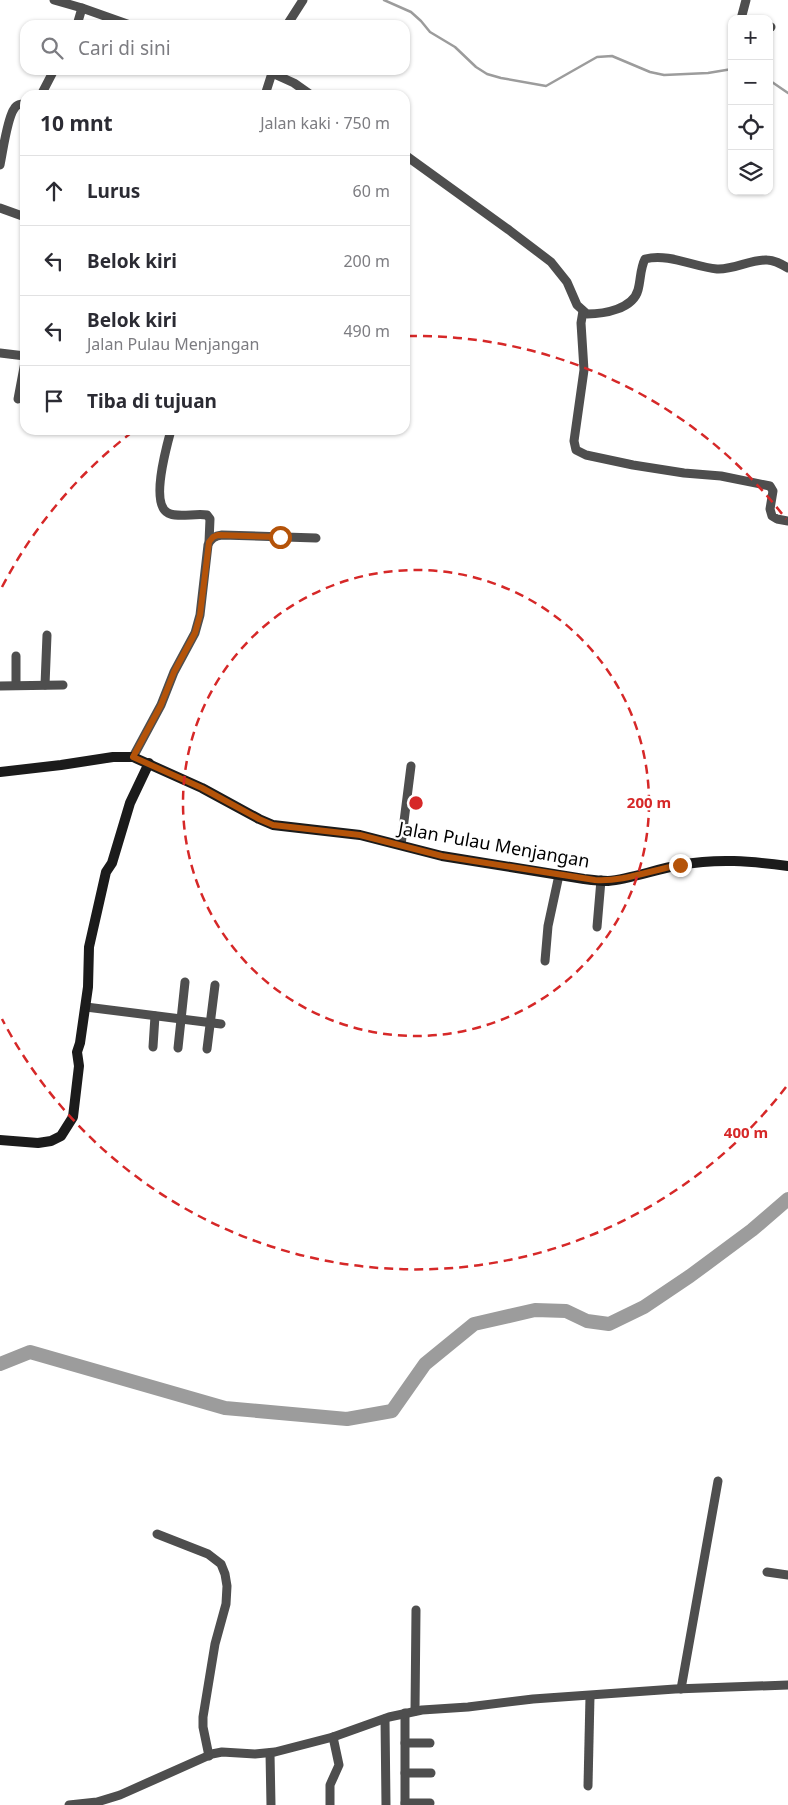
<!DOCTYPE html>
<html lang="id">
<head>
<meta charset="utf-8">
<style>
  body { margin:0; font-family:"Noto Sans",sans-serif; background:#f2f2f3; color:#2b2b33 }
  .controls { position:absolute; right:15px; top:15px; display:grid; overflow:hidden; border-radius:10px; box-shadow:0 1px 4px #0004 }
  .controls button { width:45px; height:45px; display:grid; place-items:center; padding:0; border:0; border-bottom:1px solid #e1e1e2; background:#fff; color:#2b2b33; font:25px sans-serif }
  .stop { position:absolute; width:15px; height:15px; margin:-11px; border:4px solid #b45309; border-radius:50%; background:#fff }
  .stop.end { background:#b45309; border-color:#fff; box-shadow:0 1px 5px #0008 }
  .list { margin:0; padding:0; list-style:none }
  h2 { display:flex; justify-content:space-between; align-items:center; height:65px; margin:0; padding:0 20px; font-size:21px }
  h2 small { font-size:16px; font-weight:400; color:#7c7c81 }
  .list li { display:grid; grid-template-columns:32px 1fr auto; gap:15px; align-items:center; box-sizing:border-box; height:70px; padding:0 20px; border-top:1px solid #e1e1e2 }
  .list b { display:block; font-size:19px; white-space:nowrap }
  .list p { margin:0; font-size:16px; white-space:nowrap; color:#7c7c81 }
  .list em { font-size:16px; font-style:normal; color:#7c7c81 }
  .icon { flex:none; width:28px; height:28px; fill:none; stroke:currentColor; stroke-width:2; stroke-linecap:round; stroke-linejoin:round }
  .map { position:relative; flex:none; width:788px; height:1805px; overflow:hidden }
  .search { position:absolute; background:#fff; box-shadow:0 1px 4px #0004; left:20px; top:20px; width:390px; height:55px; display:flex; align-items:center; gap:12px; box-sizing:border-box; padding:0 18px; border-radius:15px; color:#7c7c81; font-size:19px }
  .panel { position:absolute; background:#fff; box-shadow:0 1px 4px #0004; left:20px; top:90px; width:390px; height:345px; border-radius:15px }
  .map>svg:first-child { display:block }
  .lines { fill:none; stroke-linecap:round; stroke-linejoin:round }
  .stream { stroke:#9c9c9c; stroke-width:2.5 }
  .river { stroke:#9c9c9c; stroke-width:14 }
  .street { stroke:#4e4e4e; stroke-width:9 }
  .secondary { stroke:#1b1b1b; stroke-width:10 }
  .route { stroke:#b45309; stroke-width:6 }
  .ring { fill:none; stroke:#d62828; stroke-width:2.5; stroke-dasharray:9 6 }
  .labels { text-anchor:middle; stroke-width:4.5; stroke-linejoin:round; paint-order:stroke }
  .street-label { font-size:18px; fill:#000; stroke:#fff }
  .centre { fill:#d62828; stroke:#fff; stroke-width:2.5 }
  .ring-label { font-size:15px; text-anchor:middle; font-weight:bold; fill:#d62828; stroke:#fff; stroke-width:4.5; stroke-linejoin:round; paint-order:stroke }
</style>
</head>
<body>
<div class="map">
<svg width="788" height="1805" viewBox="0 0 788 1805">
  <rect width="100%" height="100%" fill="#fff"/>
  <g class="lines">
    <g class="stream">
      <path d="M384,0L411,12L421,21L430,32L455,47L476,67L487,74L501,78L546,86L597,57L612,56L650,72L664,75L708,73L732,69"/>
      <path d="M769,80L788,93"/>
    </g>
    <path class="river" d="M0,1364L30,1352L225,1408L347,1419L392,1411L425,1364L474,1324L535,1310L566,1311L587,1321L609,1324L644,1307L690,1276L752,1230L788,1199"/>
    <g class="street">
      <path d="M54,0L82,8L130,25"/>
      <path d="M741,19L746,0"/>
      <path d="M77,25L82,8"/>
      <path d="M287,25L303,0"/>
      <path d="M769,27H771"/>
      <path d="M41,95L54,70"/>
      <path d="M265,95L272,73L294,83L311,95"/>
      <path d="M405,155L509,230L551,262L567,282L577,305L587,314C604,314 633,309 638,290C641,279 640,269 645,259C669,253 694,267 717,269C734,270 751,259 767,260C774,260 781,264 788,268"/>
      <path d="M0,165C3,151 7,119 14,109C17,104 20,104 25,104"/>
      <path d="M0,208L25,217"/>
      <path d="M583,311L581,323L584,370L574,441L576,450L586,455L633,465L684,473L721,476L770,486L773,491L770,509L772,516L777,519L788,521"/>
      <path d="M0,353L25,356"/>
      <path d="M18,399L25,362"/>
      <path d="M171,430C167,445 150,504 168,513C177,518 196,513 207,515L210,519L209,542"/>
      <path d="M16,685V656"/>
      <path d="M45,685L47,635"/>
      <path d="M0,686L63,685"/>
      <path d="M133,757L161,705L174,672L195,633L200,615L208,545C211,538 215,536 222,535L316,538"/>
      <path d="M401,845L411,766"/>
      <path d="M597,927L601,880"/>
      <path d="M545,961L548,926L559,875"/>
      <path d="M86,1007L221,1024"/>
      <path d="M153,1047L155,1016"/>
      <path d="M178,1048L185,982"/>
      <path d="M207,1049L215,985"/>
      <path d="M157,1534L208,1554L221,1564L225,1574L227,1586L226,1604L215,1644L203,1717V1727L209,1756"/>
      <path d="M767,1572L788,1575"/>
      <path d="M681,1689L718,1481"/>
      <path d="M415,1711L416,1610"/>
      <path d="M405,1713V1805"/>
      <path d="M385,1719L386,1805"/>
      <path d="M405,1743H430"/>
      <path d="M270,1753L271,1805"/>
      <path d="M405,1773H431"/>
      <path d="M588,1786L590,1696"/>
      <path d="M405,1803H430"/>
      <path d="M69,1805L97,1802L120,1795L212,1754L222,1752L255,1754L275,1752L333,1737L389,1717L422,1710L468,1707L533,1699L675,1689L788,1685"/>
      <path d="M330,1805V1785L339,1765L333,1737"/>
    </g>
    <g class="secondary">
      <path d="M0,772L61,765L113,757H133L202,788L259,819L273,825L360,835L442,856L584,879C592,880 600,881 608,881C631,879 656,869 680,865C718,858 750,861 788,866"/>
      <path d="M0,1140L38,1143L51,1141L61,1136L73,1117L79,1066L77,1052L80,1043L88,987L89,947L106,872L112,863L130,803L149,763"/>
    </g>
  </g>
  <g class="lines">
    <path class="route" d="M280,537L218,535L213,537L209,542L200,615L195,633L174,672L161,705L133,757L202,788L259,819L273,825L360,835L442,856L595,880C623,882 651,870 680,865"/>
  </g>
  <g class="ring">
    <circle cx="416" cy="803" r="233"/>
    <path d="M786 1087A467 467 0 0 1 2 1019M2 587A467 467 0 0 1 135 430M408 336A467 467 0 0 1 786 519"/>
  </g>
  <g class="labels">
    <g class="street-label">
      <text transform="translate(494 845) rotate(10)" y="6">Jalan Pulau Menjangan</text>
    </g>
  </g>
  <circle cx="416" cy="803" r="8" class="centre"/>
  <g class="ring-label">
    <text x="649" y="808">200 m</text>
    <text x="746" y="1138">400 m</text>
  </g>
</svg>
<div class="controls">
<button>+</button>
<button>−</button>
<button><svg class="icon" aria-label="locate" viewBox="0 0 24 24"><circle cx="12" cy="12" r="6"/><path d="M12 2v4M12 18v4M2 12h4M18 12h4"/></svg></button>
<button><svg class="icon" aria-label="layers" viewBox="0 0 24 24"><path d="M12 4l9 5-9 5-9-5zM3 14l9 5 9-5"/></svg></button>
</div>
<div class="stop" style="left:280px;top:537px"></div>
<div class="stop end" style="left:680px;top:865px"></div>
<div class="search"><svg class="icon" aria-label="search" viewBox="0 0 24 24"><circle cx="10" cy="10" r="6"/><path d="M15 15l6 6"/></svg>Cari di sini</div>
<section class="panel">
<h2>10 mnt<small>Jalan kaki · 750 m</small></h2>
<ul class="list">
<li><svg class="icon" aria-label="ahead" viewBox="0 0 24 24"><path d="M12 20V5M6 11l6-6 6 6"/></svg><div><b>Lurus</b></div><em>60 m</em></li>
<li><svg class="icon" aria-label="left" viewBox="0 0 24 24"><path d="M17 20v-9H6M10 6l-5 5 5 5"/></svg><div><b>Belok kiri</b></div><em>200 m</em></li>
<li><svg class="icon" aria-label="left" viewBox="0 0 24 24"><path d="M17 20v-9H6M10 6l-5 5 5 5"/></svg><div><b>Belok kiri</b><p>Jalan Pulau Menjangan</p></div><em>490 m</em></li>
<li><svg class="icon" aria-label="arrive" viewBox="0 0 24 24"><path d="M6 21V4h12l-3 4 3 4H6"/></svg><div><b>Tiba di tujuan</b></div></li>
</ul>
</section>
</div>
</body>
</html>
